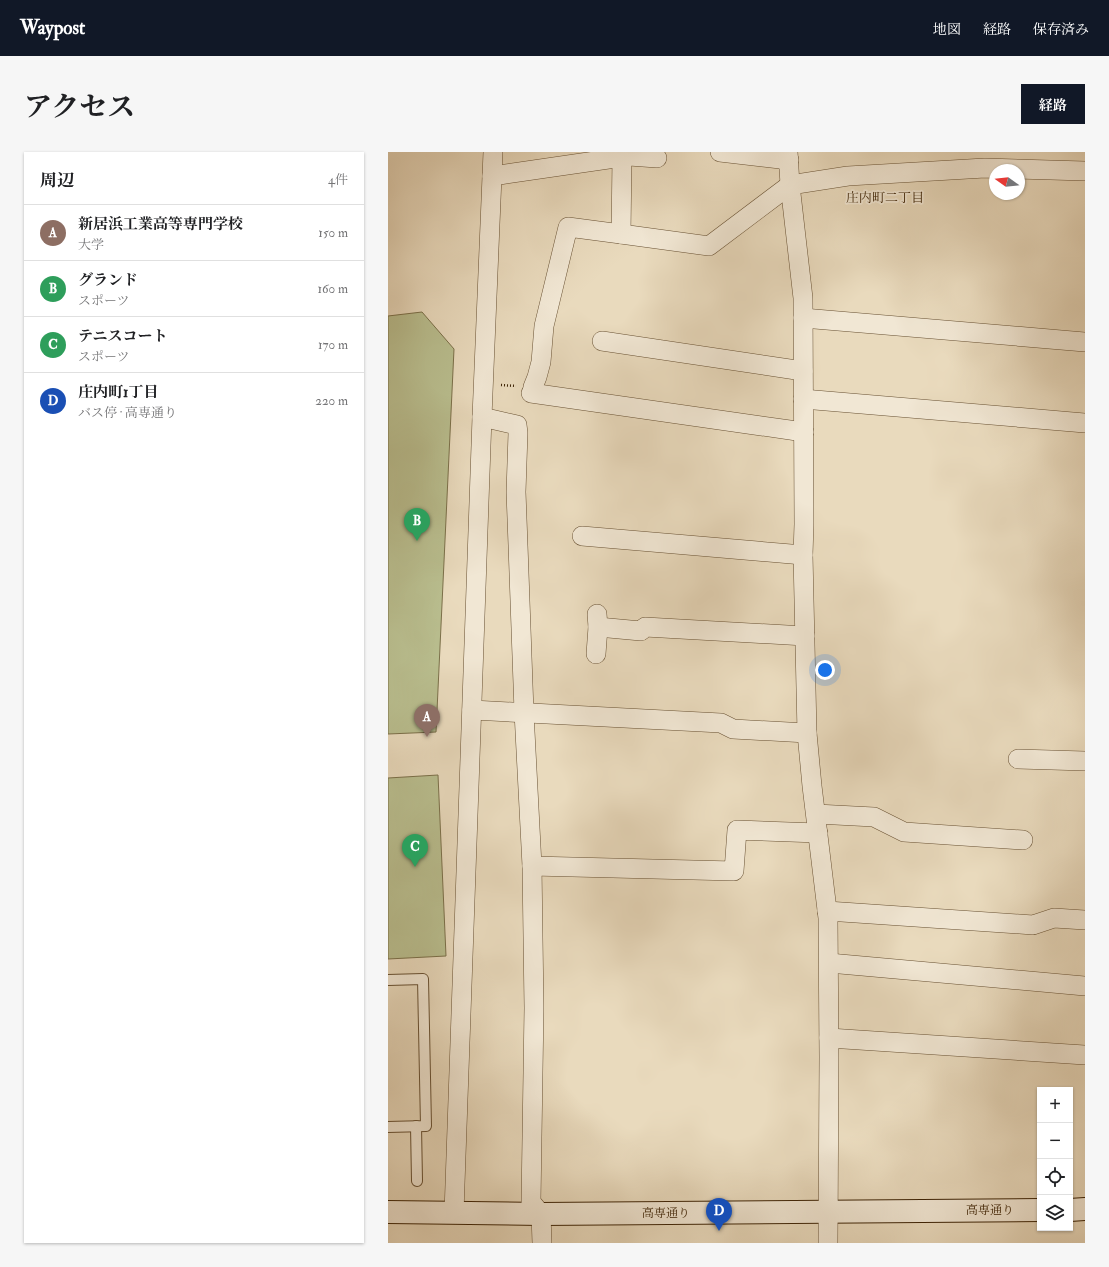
<!DOCTYPE html>
<html lang="ja">
<head>
<meta charset="utf-8">
<style>
  body { margin:0; font-family:"IM FELL Double Pica","Noto Serif JP",serif; background:#f6f6f6; color:#202124 }
  .controls { position:absolute; right:12px; bottom:12px; display:grid; overflow:hidden; border-radius:0px; box-shadow:0 1px 3px #0004 }
  .controls button { width:36px; height:36px; display:grid; place-items:center; padding:0; border:0; border-bottom:1px solid #e0e0e0; background:#fff; color:#202124; font:20px sans-serif }
  .compass { position:absolute; left:601px; top:12px; width:36px; height:36px; border-radius:50%; background:#fff; box-shadow:0 1px 3px #0004; rotate:285deg }
  .you { position:absolute; left:437px; top:518px; width:14px; height:14px; margin:-10px; border:3px solid #fff; border-radius:50%; background:#1a73e8; box-shadow:0 0 0 6px #1a73e833 }
  .badge { display:grid; place-items:center; width:26px; height:26px; border-radius:50%; background:#111827; color:#fff; font-size:13px; font-weight:700 }
  .pin { position:absolute; translate:-50% -33px; filter:drop-shadow(0 1px 2px #0008) }
  .pin::after { content:''; position:absolute; top:21px; width:14px; height:12px; background:inherit; clip-path:polygon(0 0,100% 0,50% 100%) }
  .list { margin:0; padding:0; list-style:none }
  h2 { display:flex; justify-content:space-between; align-items:center; height:52px; margin:0; padding:0 16px; font-size:17px }
  h2 small { font-size:13px; font-weight:400; color:#757577 }
  .list li { display:grid; grid-template-columns:26px 1fr auto; gap:12px; align-items:center; box-sizing:border-box; height:56px; padding:0 16px; border-top:1px solid #e0e0e0 }
  .list b { display:block; font-size:15px; white-space:nowrap }
  .list p { margin:0; font-size:13px; white-space:nowrap; color:#757577 }
  .list em { font-size:13px; font-style:normal; color:#757577 }
  .icon { flex:none; width:22px; height:22px; fill:none; stroke:currentColor; stroke-width:2; stroke-linecap:round; stroke-linejoin:round }
  .map { position:relative; flex:none; width:697px; height:1091px; overflow:hidden; border-radius:0px }
  header { display:flex; align-items:center; gap:24px; box-sizing:border-box; height:56px; padding:0 20px; background:#111827; color:#fff }
  header strong { font-size:19px }
  nav { display:flex; gap:22px; margin-inline-start:auto; font-size:14px }
  .intro { display:flex; align-items:center; justify-content:space-between; box-sizing:border-box; height:96px; padding:0 24px }
  h1 { margin:0; font-size:28px }
  .button { padding:10px 18px; border-radius:0px; background:#111827; color:#fff; font-size:14px; font-weight:700 }
  main { display:flex; gap:24px; padding:0 24px }
  aside { flex:1; background:#fff; border-radius:0px; box-shadow:0 1px 3px #0004 }
  .map>svg:first-child { display:block }
  .green { fill:#b9be8f; stroke:#7b704a }
  .lines { fill:none; stroke-linecap:round; stroke-linejoin:round }
  .lane-casing { stroke:#685133; stroke-width:12 }
  .street-casing { stroke:#685133; stroke-width:20 }
  .secondary-casing { stroke:#3d2305; stroke-width:24 }
  .path { stroke:#3d2305; stroke-width:2.5; stroke-dasharray:1 2; stroke-linecap:butt }
  .lane { stroke:#f1e7d4; stroke-width:10 }
  .street { stroke:#f1e7d4; stroke-width:19 }
  .secondary { stroke:#f1e7d4; stroke-width:22 }
  .labels { text-anchor:middle; stroke-width:3.5; stroke-linejoin:round; paint-order:stroke }
  .street-label { font-size:12px; fill:#3d2305; stroke:#f1e7d4 }
  .neighbourhood-label { font-size:13px; fill:#3d2305; stroke:#f1e7d4 }
</style>
</head>
<body>
<header>
<strong>Waypost</strong>
<nav><a>地図</a><a>経路</a><a>保存済み</a></nav>
</header>
<div class="intro"><h1>アクセス</h1><a class="button">経路</a></div>
<main>
<aside>
<h2>周辺<small>4件</small></h2>
<ul class="list">
<li><span class="badge" style="background:#8d6e63">A</span><div><b>新居浜工業高等専門学校</b><p>大学</p></div><em>150 m</em></li>
<li><span class="badge" style="background:#2e9e5b">B</span><div><b>グランド</b><p>スポーツ</p></div><em>160 m</em></li>
<li><span class="badge" style="background:#2e9e5b">C</span><div><b>テニスコート</b><p>スポーツ</p></div><em>170 m</em></li>
<li><span class="badge" style="background:#1a4fb4">D</span><div><b>庄内町1丁目</b><p>バス停 · 高専通り</p></div><em>220 m</em></li>
</ul>
</aside>
<div class="map">
<svg width="697" height="1091" viewBox="0 0 697 1091">
  <rect width="100%" height="100%" fill="#e9dabd"/>
  <filter id="stains"><feTurbulence type="fractalNoise" baseFrequency=".005" numOctaves="4"/><feColorMatrix values="0 0 0 0 .2 0 0 0 0 .09 0 0 0 0 .02 0 0 0 .5 -.17"/></filter>
  <radialGradient id="worn" r=".72"><stop offset=".6" stop-color="#630" stop-opacity="0"/><stop offset="1" stop-color="#630" stop-opacity=".3"/></radialGradient>
  <g class="green">
    <path d="M34,160L66,197L48,580L0,582V164Z"/>
    <path d="M50,623L58,804L0,807V626Z"/>
  </g>
  <g class="lines">
    <g class="lane-casing">
      <g id="lane">
        <path d="M0,828L35,827L38,974L0,975"/>
        <path d="M28,974L29,1029"/>
      </g>
    </g>
    <g class="street-casing">
      <g id="street">
        <path d="M332,0L401,8"/>
        <path d="M400,0L402,33L415,146L416,372L415,403L419,581L424,634L440,766L441,905L440,1091"/>
        <path d="M234,6L233,82L321,94L402,33L460,24L597,16L697,19"/>
        <path d="M104,24L241,4L269,6"/>
        <path d="M415,166L697,190"/>
        <path d="M214,189L415,219"/>
        <path d="M145,235L149,225L153,210L156,174L180,75L233,82"/>
        <path d="M143,241L416,280"/>
        <path d="M415,247L697,271"/>
        <path d="M94,265L129,273L130,281L128,340L130,393L136,560L144,714L146,856L143,1050L153,1062L154,1091"/>
        <path d="M194,384L415,403"/>
        <path d="M210,475L253,479L257,475L417,484"/>
        <path d="M208,502L210,475L209,462"/>
        <path d="M84,558L333,571L345,577L419,581"/>
        <path d="M630,607L697,609"/>
        <path d="M428,662L486,665L516,680L635,688"/>
        <path d="M144,714L346,719L349,678L430,681"/>
        <path d="M439,759L645,773L666,766L697,768"/>
        <path d="M441,811L697,834"/>
        <path d="M441,886L697,903"/>
        <path d="M66,1061L94,265L105,0"/>
      </g>
    </g>
    <g class="secondary-casing">
      <g id="secondary">
        <path d="M682,1058L697,1057"/>
        <path d="M0,1060L153,1062L652,1058"/>
      </g>
    </g>
    <path class="path" d="M113,233L128,234"/>
    <use href="#lane" class="lane"/>
    <use href="#street" class="street"/>
    <use href="#secondary" class="secondary"/>
  </g>
  <g class="labels">
    <g class="street-label">
      <text x="602" y="1062">高専通り</text>
      <text x="278" y="1065">高専通り</text>
    </g>
    <g class="neighbourhood-label">
      <text x="497" y="50">庄内町二丁目</text>
    </g>
  </g>
  <rect width="100%" height="100%" filter="url(#stains)"/>
  <rect width="100%" height="100%" fill="url(#worn)"/>
</svg>
<div class="controls">
<button>+</button>
<button>−</button>
<button><svg class="icon" aria-label="locate" viewBox="0 0 24 24"><circle cx="12" cy="12" r="6"/><path d="M12 2v4M12 18v4M2 12h4M18 12h4"/></svg></button>
<button><svg class="icon" aria-label="layers" viewBox="0 0 24 24"><path d="M12 4l9 5-9 5-9-5zM3 14l9 5 9-5"/></svg></button>
</div>
<svg class="compass" viewBox="-18 -18 36 36"><path d="M0-13l5 13h-10z" fill="#e53935"/><path d="M0 13l5-13h-10z" fill="#757577"/></svg>
<div class="you"></div>
<div class="pin badge" style="left:39px;top:585px;background:#8d6e63">A</div>
<div class="pin badge" style="left:29px;top:389px;background:#2e9e5b">B</div>
<div class="pin badge" style="left:27px;top:715px;background:#2e9e5b">C</div>
<div class="pin badge" style="left:331px;top:1079px;background:#1a4fb4">D</div>
</div>
</main>
</body>
</html>
